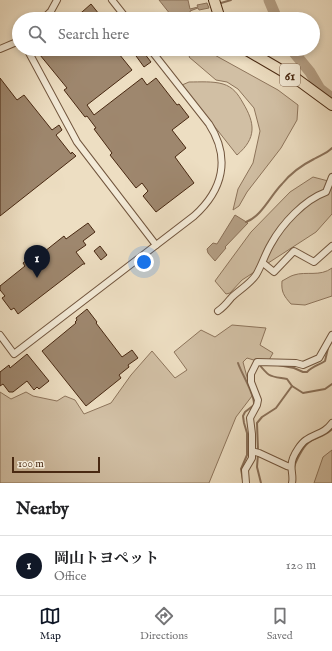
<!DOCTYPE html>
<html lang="en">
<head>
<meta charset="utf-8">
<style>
  body { margin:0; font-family:"IM FELL English","Noto Serif JP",serif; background:#f6f6f6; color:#202124 }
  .scale { position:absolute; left:12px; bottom:10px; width:88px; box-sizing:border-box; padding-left:4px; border:2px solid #492912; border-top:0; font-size:11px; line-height:14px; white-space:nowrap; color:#492912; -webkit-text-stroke:3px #f3ead7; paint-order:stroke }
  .you { position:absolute; left:144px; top:262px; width:14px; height:14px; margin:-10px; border:3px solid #fff; border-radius:50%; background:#1a73e8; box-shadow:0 0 0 6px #1a73e833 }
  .badge { display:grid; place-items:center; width:26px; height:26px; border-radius:50%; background:#111827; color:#fff; font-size:13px; font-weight:700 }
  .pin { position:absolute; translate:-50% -33px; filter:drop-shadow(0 1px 2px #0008) }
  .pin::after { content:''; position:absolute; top:21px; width:14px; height:12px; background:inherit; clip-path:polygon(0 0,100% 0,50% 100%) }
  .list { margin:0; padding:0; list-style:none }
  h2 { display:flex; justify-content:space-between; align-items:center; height:52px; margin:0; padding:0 16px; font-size:17px }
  h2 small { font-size:13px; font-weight:400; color:#757577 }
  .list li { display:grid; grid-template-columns:26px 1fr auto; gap:12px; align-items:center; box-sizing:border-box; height:60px; padding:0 16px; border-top:1px solid #e0e0e0 }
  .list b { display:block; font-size:15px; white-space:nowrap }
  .list p { margin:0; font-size:13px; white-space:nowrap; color:#757577 }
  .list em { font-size:13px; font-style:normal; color:#757577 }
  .icon { flex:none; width:22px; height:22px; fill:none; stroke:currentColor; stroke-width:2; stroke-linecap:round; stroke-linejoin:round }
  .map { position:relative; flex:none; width:332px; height:483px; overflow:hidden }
  .search { position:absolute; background:#fff; box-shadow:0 2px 6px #0003; left:12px; right:12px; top:12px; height:44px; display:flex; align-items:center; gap:10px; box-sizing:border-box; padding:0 14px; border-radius:22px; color:#757577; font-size:15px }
  .sheet { height:112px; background:#fff }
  nav { display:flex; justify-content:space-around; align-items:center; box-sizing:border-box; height:56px; border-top:1px solid #e0e0e0; background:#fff; font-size:11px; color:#757577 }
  nav a { display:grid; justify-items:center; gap:2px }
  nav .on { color:#111827 }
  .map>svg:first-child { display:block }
  .green { fill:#d1bfa4; stroke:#8d745b }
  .water { fill:#b5a086; stroke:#8a7058 }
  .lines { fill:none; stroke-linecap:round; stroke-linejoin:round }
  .stream { stroke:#8a7058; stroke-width:2 }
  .river { stroke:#b5a086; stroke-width:11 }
  .building { fill:#9e876e; stroke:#492912 }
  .minor-casing { stroke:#72563e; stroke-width:8 }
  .primary-casing { stroke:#492912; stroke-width:12 }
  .minor { stroke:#f3ead7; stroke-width:6 }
  .primary { stroke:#eddec2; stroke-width:10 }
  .labels { text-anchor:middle; stroke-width:4; stroke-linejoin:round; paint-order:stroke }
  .shield { fill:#f3ead7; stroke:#7c634d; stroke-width:1 }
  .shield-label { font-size:13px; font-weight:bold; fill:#492912 }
</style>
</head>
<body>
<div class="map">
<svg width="332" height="483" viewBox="0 0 332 483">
  <rect width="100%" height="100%" fill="#eddec2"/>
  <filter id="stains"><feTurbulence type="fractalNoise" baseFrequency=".005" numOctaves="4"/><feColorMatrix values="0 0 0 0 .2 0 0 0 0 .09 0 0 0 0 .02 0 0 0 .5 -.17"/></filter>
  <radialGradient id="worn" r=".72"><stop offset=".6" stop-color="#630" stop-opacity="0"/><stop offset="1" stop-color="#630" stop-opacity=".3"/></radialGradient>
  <g class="green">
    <path d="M192,52L211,53L278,90L298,105L297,120L281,148L247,192L239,206L233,210L238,189L253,163L260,131L254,108L238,89L227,82L216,80L189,57Z"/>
    <path d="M189,82C200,82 213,81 223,84C233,87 238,94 243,103C255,123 257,138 237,155L182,85Z"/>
    <path d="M313,177L332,182V214L316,232L242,280L230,293L226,294L215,281L251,232L290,192Z"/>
    <path d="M332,268V296L305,305L291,304C284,296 281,292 282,281C286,279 290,276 294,275C306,271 320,277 332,268Z"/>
    <path d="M232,325L266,328L260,345L273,353L269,360L257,361L247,358L243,362L252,396L236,417L209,483H0V392L11,399L26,392L33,396L57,401L65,396L75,400L84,414L111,403L131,375L152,351L175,378L187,370L174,352L201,330L215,337Z"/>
    <path d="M332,450V483H314L323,457Z"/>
  </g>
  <g class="water">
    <path d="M159,0H188L190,9L198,7L197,5L207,3L209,8L199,10L198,8L190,11L192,19H174Z"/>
    <path d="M235,215L248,223L225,247L226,248L215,261L208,253L207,249L213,243L217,244Z"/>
  </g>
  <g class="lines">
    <g class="stream">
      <path d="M221,3L231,0"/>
      <path d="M246,222C262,216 270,196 282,184C290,174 302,165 314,159C321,155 326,154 332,148"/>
      <path d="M238,363C242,375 255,394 254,405L245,412L243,416L244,423L247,433V455L241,469L243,480"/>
      <path d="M258,363C270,378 269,376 287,379L292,386"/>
      <path d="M278,365L294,368L303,372H307C313,366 319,365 325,361L328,348"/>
      <path d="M258,450L257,423L262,417L276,408L292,386L303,393L325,389L332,384"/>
      <path d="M258,454L257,467L261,483"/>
      <path d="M294,468C295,462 303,447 308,443C315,437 324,437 332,429"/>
    </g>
    <g class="river">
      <path d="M269,0L277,19"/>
      <path d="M291,49L310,72L320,89L332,98"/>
    </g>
  </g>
  <g class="building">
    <path d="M91,4L103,19H72L82,12Z"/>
    <path d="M38,49H115L132,70L87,105L94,115L142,78L147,85L156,78L177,105L179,104L189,117L172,130L186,148L175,157L194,183L156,212L143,196L148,191L142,183L136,188L110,155L112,153L94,129L96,128L87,116L85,117L64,90L67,88L40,55Z"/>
    <path d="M131,49H141L151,62L144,67Z"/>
    <path d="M0,78L17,100L24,95L52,130L59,125L62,130L56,135L71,154L72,152L76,156L0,216Z"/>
    <path d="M88,223L95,232L83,241L86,245L76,252L85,264H83L18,314L14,308L11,310L2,298L5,296L0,290V286L25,266L23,263L27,260L30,263L64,236L66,239Z"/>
    <path d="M100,246L107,255L101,260L94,251Z"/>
    <path d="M87,309L97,322L96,323L122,357L132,350L138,358L128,365L129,367L119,375L121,378L86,406L42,351L76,323L75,322L77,320L76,318Z"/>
    <path d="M27,354L49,381L39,389L37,387L34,390L27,381L13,392H9L3,384L0,386V372L9,365L10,368Z"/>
  </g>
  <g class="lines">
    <g class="minor-casing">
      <g id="minor">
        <path d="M112,0L127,19"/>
        <path d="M43,19L51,11L57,0"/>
        <path d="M0,49L19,41"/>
        <path d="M27,49L77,142L156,245"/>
        <path d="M263,263L274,272L294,251L314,262L332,246"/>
        <path d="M218,311C224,307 227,303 231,298C239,290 249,285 256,275C262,265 265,254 271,244C282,224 304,200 326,192L332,177"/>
        <path d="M0,335L14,354L194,216C223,190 231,158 209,124L150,49"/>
        <path d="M252,451L259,453L287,466L291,467"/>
        <path d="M246,483L245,470L252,458V434L250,418L257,405L258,400L251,382V374L257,362L296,363L303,365L319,358L332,335"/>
        <path d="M292,483C294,475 289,467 293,458C295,453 301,443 306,440C316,433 324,434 332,423"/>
      </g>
    </g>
    <g class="primary-casing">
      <g id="primary">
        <path d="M214,0L220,19"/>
        <path d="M245,49L298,80L332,105"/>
      </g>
    </g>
    <use href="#minor" class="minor"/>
    <use href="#primary" class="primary"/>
  </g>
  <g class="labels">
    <rect class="shield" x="280" y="64" width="20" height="22" rx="3"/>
    <g class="shield-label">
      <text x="290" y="80">61</text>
    </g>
  </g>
  <rect width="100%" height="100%" filter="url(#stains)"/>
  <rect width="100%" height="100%" fill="url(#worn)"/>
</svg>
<div class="scale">100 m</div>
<div class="you"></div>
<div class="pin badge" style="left:37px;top:278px">1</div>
<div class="search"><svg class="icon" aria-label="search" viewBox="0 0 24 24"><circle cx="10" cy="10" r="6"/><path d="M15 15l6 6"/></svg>Search here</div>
</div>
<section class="sheet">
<h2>Nearby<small></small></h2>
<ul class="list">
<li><span class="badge">1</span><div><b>岡山トヨペット</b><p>Office</p></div><em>120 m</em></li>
</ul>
</section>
<nav>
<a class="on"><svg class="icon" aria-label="map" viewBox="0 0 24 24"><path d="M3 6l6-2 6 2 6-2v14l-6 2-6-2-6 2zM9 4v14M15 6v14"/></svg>Map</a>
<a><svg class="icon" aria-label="directions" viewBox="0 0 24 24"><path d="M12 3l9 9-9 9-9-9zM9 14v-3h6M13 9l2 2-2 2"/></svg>Directions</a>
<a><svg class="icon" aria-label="saved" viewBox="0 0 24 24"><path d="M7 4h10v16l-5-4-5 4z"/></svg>Saved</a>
</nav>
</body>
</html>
